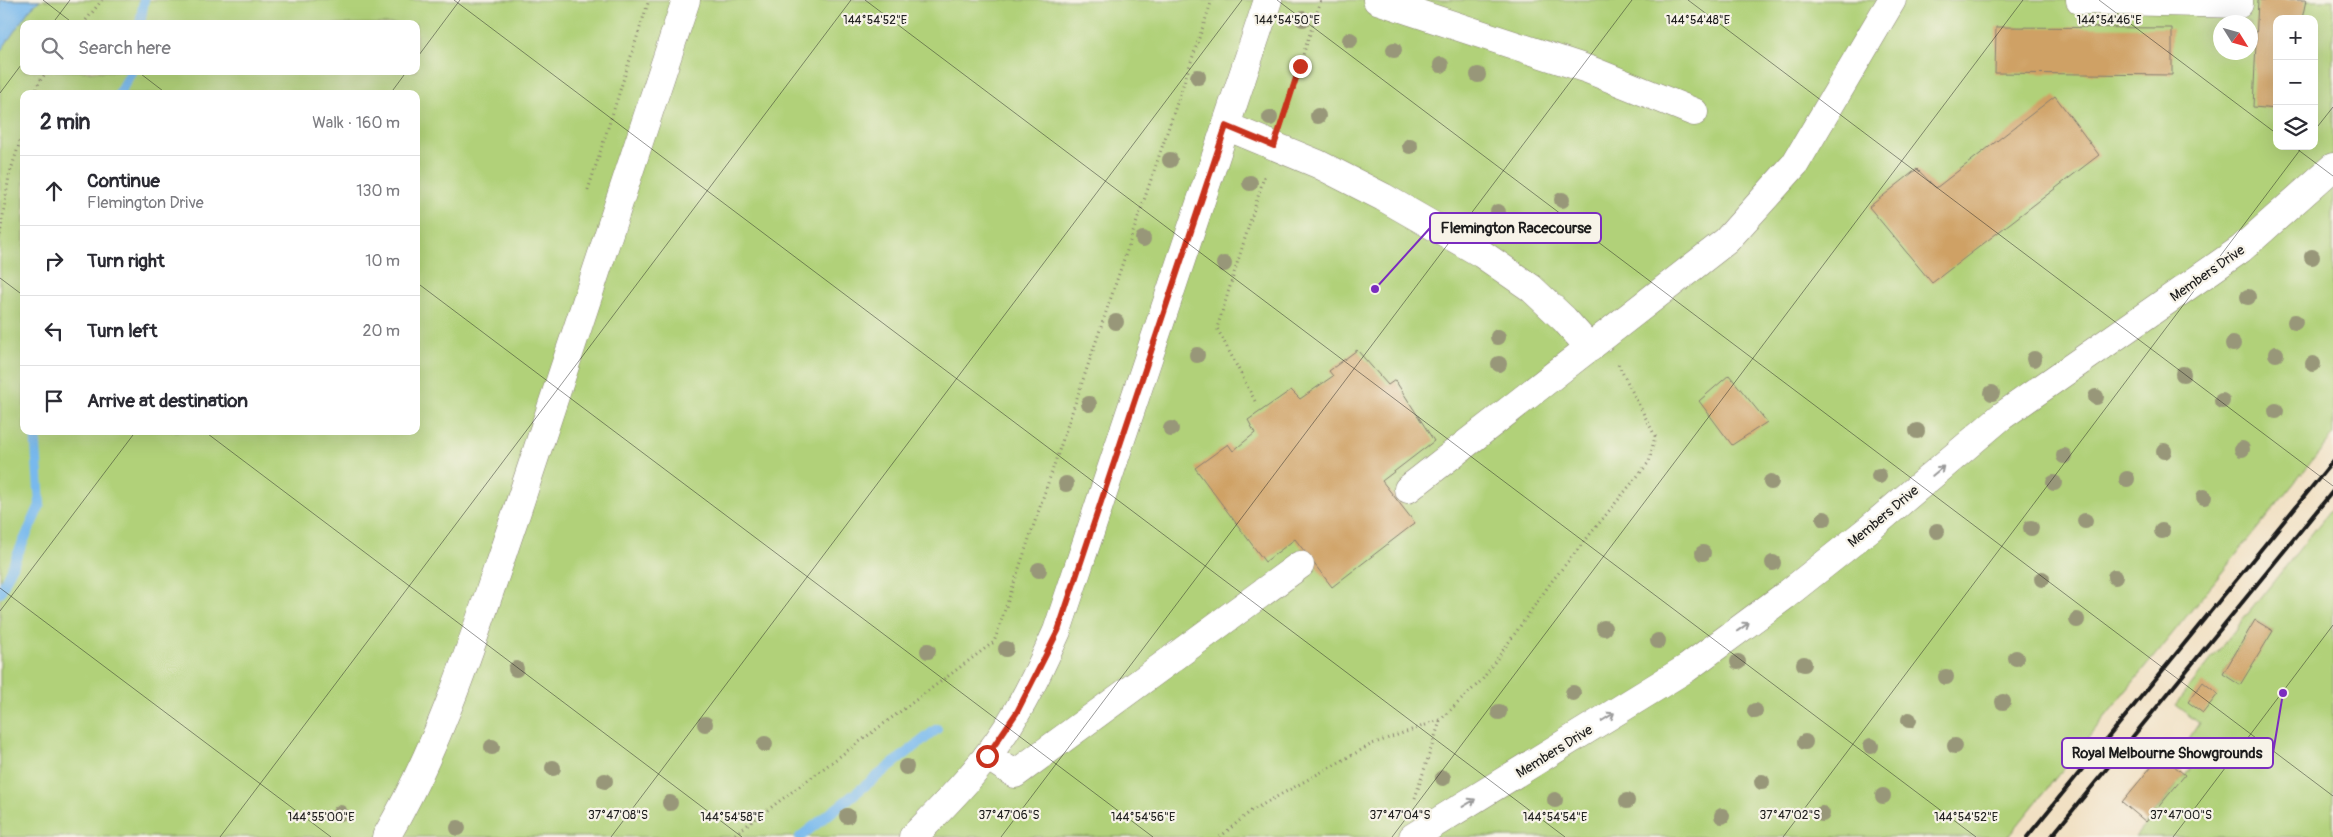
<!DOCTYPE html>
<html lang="en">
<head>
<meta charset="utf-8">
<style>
  body { margin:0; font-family:Pangolin,sans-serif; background:#f2f2f3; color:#2b2b33 }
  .controls { position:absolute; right:15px; top:15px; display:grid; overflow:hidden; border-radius:10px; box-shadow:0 5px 20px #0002 }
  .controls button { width:45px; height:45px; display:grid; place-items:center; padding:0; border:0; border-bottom:1px solid #e1e1e2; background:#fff; color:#2b2b33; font:25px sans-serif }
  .compass { position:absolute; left:2213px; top:15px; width:45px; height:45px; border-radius:50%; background:#fff; box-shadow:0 5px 20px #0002; rotate:127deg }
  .stop { position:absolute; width:15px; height:15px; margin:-11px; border:4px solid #c8321e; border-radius:50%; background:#fff }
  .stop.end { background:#c8321e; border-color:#fff; box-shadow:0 1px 5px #0008 }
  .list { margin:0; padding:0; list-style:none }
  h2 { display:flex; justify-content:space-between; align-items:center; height:65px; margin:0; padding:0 20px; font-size:21px }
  h2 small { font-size:16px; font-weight:400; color:#7c7c81 }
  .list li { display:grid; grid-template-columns:32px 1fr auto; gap:15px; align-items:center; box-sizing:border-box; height:70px; padding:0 20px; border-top:1px solid #e1e1e2 }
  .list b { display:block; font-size:19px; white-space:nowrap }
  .list p { margin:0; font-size:16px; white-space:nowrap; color:#7c7c81 }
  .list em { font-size:16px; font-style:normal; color:#7c7c81 }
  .icon { flex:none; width:28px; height:28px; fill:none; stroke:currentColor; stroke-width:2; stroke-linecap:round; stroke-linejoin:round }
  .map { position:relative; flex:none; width:2333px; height:837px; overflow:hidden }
  .search { position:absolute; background:#fff; box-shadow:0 5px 20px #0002; left:20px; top:20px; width:400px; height:55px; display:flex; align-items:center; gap:12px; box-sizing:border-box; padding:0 18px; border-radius:10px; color:#7c7c81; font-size:19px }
  .panel { position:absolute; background:#fff; box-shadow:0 5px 20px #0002; left:20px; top:90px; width:400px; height:345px; border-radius:10px }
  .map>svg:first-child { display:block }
  .green { fill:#b1d179; stroke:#66764a; fill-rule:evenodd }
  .water { fill:#78b9ed; stroke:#4a6a84 }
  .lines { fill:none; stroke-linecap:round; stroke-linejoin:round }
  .stream { stroke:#78b9ed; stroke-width:10 }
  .building { fill:#cfa165 }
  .minor-casing { stroke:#867e70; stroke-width:29 }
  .path { stroke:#867e70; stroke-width:3; stroke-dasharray:1 4; stroke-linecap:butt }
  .minor { stroke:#fff; stroke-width:28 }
  .rail { stroke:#1c1c1c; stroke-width:4 }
  .tree { fill:#989779 }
  .oneway { stroke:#999 }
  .route { stroke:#c8321e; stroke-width:6 }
  .ticks { fill:none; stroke:#1c1c1c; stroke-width:1; stroke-opacity:0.45 }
  .labels { text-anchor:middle; stroke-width:4.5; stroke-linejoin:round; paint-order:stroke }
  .street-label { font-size:14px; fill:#1c1c1c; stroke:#f7f3e8 }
  .ticks-label { font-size:12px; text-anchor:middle; fill:#1c1c1c; stroke:#f7f3e8; stroke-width:4.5; stroke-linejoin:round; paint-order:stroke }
  .leader { fill:none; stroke:#7b2cbf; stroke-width:2 }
  .callout-dot { fill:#7b2cbf; stroke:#f7f3e8; stroke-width:2 }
  .callout { fill:#f7f3e8; stroke:#7b2cbf; stroke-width:2 }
  .callout-label { font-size:15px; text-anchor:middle; font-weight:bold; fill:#1c1c1c }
</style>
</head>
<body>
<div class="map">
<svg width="2333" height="837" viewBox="0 0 2333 837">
  <rect width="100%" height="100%" fill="#f7f3e8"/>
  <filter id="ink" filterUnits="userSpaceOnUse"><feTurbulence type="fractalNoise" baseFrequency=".02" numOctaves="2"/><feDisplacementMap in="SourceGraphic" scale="10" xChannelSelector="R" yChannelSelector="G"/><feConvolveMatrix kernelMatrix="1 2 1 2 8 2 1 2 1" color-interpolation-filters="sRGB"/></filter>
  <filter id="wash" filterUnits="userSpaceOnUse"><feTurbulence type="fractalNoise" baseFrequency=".0096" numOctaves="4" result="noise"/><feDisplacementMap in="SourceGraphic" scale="20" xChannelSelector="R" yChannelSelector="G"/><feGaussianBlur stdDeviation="1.12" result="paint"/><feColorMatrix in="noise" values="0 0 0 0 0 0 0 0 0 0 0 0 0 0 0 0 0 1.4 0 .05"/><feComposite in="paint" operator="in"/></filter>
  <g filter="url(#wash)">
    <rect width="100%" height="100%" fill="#f1e0c3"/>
    <g class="green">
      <path d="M0,0H2333V435L2008,837H0ZM2277,19H2314V146H2277ZM2220,22H2250V52H2220ZM24,24H416V71H24ZM24,94H416V431H24Z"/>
      <path d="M2333,507V837H2135L2199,758L2181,751L2199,723L2175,705ZM2255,620L2273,631L2239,684L2223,674Z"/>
    </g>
    <path class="water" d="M0,0H40L30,9L0,52Z"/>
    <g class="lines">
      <g class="stream">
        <path d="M140,24L144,0"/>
        <path d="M119,94L132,71"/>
        <path d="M0,593L40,505L35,431"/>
        <path d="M800,837L937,729"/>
      </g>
    </g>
    <g id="blocks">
      <g class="building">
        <path d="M2258,0H2306L2302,19H2277V109L2253,107Z"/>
        <path d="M1996,27L2172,28V75L1995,73Z"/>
        <path d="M2055,96L2099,155L1932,283L1869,207L1917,169L1936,188Z"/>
        <path d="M1357,350L1388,385L1395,380L1434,441L1382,481L1415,523L1332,587L1295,539L1265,562L1195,468L1228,444L1233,451L1255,433L1248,420L1291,390L1300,399L1333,376L1329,371Z"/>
        <path d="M1729,375L1767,422L1732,445L1699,401Z"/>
        <path d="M2255,620L2273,631L2240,685L2223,674Z"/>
        <path d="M2203,682L2218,694L2203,713L2188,702Z"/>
        <path d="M2161,755L2185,775L2146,822L2122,802Z"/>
      </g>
    </g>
  </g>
  <g filter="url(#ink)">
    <use href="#blocks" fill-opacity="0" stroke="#867e70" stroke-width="1"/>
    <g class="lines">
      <g class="minor-casing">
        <g id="minor">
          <path d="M1377,0L1590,70L1694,112"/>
          <path d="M2080,0L2239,4V0"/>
          <path d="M1226,126L1318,164L1383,197L1482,254L1531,288L1564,319L1590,348"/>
          <path d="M1408,489L1726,241L1795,164L1892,0"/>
          <path d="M987,756L1015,774L1300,565"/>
          <path d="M386,837C445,736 478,624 516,514C574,343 629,171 686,0"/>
          <path d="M913,837C952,798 991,758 1018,710C1033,684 1045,658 1057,631L1268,0"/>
          <path d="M1413,837L1687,668L1786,595L1869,529L2002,416L2241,249L2333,167"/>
        </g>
      </g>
      <g class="path">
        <path d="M83,24L102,0"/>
        <path d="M35,94L39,82L47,71"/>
        <path d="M1283,116L1321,0"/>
        <path d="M588,190L649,0"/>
        <path d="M0,235L9,176L24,129"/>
        <path d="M1255,401L1217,328L1265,174"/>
        <path d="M1415,798L1440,721"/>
        <path d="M731,837L994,642L1212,0"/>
        <path d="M1220,837L1251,811L1372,744L1440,720L1482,680L1552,581L1649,462L1655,436L1618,364"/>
      </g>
      <use href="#minor" class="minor"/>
      <g class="rail">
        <path d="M2027,837L2333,461"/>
        <path d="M2051,837L2333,491"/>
      </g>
    </g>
    <g class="tree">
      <circle cx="1303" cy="19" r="8"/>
      <circle cx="1350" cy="40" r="8"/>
      <circle cx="1394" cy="50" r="8"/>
      <circle cx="1441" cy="65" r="8"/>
      <circle cx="1478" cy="75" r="8"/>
      <circle cx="1198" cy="77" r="8"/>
      <circle cx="1318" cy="116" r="8"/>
      <circle cx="1270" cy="118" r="8"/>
      <circle cx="1410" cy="146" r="8"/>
      <circle cx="1170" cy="160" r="8"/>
      <circle cx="1250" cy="183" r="8"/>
      <circle cx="1562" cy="200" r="8"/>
      <circle cx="1498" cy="212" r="8"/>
      <circle cx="1143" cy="239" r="8"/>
      <circle cx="2312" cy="257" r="8"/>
      <circle cx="1224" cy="264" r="8"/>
      <circle cx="2248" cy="297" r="8"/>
      <circle cx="1116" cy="322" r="8"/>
      <circle cx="2295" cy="322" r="8"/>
      <circle cx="1498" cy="337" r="8"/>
      <circle cx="2233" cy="344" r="8"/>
      <circle cx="2276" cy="354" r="8"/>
      <circle cx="1197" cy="355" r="8"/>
      <circle cx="2034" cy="359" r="8"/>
      <circle cx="1499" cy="364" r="8"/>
      <circle cx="2313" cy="364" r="8"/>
      <circle cx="2183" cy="374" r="8"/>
      <circle cx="1992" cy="393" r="8"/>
      <circle cx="2096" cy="397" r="8"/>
      <circle cx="2222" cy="401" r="8"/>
      <circle cx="1089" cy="404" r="8"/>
      <circle cx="2276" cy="411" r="8"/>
      <circle cx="1171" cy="429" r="8"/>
      <circle cx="1917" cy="431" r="8"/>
      <circle cx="2242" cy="449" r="8"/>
      <circle cx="2164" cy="451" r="8"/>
      <circle cx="2064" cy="456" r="8"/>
      <circle cx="1879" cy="476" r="8"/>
      <circle cx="2127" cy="479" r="8"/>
      <circle cx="1771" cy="482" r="8"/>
      <circle cx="2054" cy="483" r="8"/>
      <circle cx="1066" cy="484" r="8"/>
      <circle cx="2204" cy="497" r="8"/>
      <circle cx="1824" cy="519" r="8"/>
      <circle cx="2085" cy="521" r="8"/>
      <circle cx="2031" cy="528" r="8"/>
      <circle cx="1937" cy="531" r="8"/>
      <circle cx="2162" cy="531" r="8"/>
      <circle cx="1703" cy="553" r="8"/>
      <circle cx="1773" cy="563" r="8"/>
      <circle cx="1039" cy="570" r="8"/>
      <circle cx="2115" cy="577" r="8"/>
      <circle cx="2042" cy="579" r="8"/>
      <circle cx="2077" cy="620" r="8"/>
      <circle cx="1604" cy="628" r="8"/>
      <circle cx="1658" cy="641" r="8"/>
      <circle cx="1006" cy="649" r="8"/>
      <circle cx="928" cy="651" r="8"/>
      <circle cx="2016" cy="658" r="8"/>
      <circle cx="1738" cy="662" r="8"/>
      <circle cx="1804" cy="664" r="8"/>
      <circle cx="516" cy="669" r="8"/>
      <circle cx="1946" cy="677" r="8"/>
      <circle cx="1573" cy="693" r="8"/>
      <circle cx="2003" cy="702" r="8"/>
      <circle cx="1755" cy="711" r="8"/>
      <circle cx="1499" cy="712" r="8"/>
      <circle cx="1909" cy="720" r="8"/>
      <circle cx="705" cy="724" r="8"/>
      <circle cx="1805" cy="742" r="8"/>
      <circle cx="765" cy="744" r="8"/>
      <circle cx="1871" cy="746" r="8"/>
      <circle cx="1955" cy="746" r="8"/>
      <circle cx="492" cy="747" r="8"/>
      <circle cx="906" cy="767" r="8"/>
      <circle cx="553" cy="768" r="8"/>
      <circle cx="1443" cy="778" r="8"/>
      <circle cx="605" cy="781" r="8"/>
      <circle cx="1762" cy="782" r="8"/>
      <circle cx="1883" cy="796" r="8"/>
      <circle cx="1555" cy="800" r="8"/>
      <circle cx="1627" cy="801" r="8"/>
      <circle cx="670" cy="803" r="8"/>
      <circle cx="340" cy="813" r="8"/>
      <circle cx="1822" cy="814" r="8"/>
      <circle cx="847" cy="816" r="8"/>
      <circle cx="1722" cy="816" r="8"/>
      <circle cx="458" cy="828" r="8"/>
    </g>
    <defs><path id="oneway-shaft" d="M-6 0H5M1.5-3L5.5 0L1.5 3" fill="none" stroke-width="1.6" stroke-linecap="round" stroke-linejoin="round" transform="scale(1.25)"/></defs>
    <g class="oneway">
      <use href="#oneway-shaft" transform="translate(1938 471) rotate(-40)"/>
      <use href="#oneway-shaft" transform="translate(1743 627) rotate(-36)"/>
      <use href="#oneway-shaft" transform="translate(1608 717) rotate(-32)"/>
      <use href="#oneway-shaft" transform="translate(1469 803) rotate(-31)"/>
    </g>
  </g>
  <g class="lines" filter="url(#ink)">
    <path class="route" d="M987,756L1017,712L1058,631L1226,126L1274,146L1300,66"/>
  </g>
  <path class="ticks" d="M43,0L74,24M454,0L1565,837M865,0L1976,837M1277,0L2333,796M1688,0L2333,486M2099,0L2277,134M52,24L70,0M416,59L460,0M137,71L167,94M0,93L24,61M390,94L407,71M2314,131L2333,107M2293,146L2333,176M0,278L24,296M416,282L1153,837M204,431L742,837M0,588L331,837M0,611L136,431M220,837L851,0M611,837L1242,0M1001,837L1632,0M1392,837L2023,0M1783,837L2303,146M2173,837L2333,625"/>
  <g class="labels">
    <g class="street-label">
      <text transform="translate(2207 273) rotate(-35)" y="5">Members Drive</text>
      <text transform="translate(1883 516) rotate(-40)" y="5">Members Drive</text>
      <text transform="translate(1554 751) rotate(-32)" y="5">Members Drive</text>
    </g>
  </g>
  <g class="ticks-label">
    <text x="875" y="24">144°54'52"E</text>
    <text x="1698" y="24">144°54'48"E</text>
    <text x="1287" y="24">144°54'50"E</text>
    <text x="2109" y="24">144°54'46"E</text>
    <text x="618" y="819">37°47'08"S</text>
    <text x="1009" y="819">37°47'06"S</text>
    <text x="1400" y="819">37°47'04"S</text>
    <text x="1790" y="819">37°47'02"S</text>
    <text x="2181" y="819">37°47'00"S</text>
    <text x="321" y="821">144°55'00"E</text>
    <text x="732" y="821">144°54'58"E</text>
    <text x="1143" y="821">144°54'56"E</text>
    <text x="1555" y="821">144°54'54"E</text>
    <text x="1966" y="821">144°54'52"E</text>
  </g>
  <path class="leader" d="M1375 289L1430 228M2283 693L2273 753"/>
  <g class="callout-dot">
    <circle cx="1375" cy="289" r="5"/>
    <circle cx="2283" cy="693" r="5"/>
  </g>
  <g class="callout">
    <rect x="1430" y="213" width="171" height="30" rx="5"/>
    <rect x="2062" y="738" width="211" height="30" rx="5"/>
  </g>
  <g class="callout-label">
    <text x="1516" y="233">Flemington Racecourse</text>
    <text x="2167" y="758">Royal Melbourne Showgrounds</text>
  </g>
</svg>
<div class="controls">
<button>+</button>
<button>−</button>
<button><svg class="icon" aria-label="layers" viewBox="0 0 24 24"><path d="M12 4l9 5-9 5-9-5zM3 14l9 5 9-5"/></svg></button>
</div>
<svg class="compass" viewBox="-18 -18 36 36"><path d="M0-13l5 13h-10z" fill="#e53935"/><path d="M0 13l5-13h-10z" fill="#7c7c81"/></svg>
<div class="stop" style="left:987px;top:756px"></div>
<div class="stop end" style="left:1300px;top:66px"></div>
<div class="search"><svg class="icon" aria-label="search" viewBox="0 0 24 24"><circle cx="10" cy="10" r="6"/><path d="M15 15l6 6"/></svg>Search here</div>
<section class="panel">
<h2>2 min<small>Walk · 160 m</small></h2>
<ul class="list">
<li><svg class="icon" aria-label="ahead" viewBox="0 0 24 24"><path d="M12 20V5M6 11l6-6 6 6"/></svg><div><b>Continue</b><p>Flemington Drive</p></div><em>130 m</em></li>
<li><svg class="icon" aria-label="right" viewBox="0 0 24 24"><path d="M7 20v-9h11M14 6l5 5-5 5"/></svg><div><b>Turn right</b></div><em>10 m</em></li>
<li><svg class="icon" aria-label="left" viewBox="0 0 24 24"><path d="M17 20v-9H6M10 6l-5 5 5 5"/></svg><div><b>Turn left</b></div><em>20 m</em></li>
<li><svg class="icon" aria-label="arrive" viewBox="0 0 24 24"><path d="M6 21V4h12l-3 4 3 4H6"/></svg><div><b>Arrive at destination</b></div></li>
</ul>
</section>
</div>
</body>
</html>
